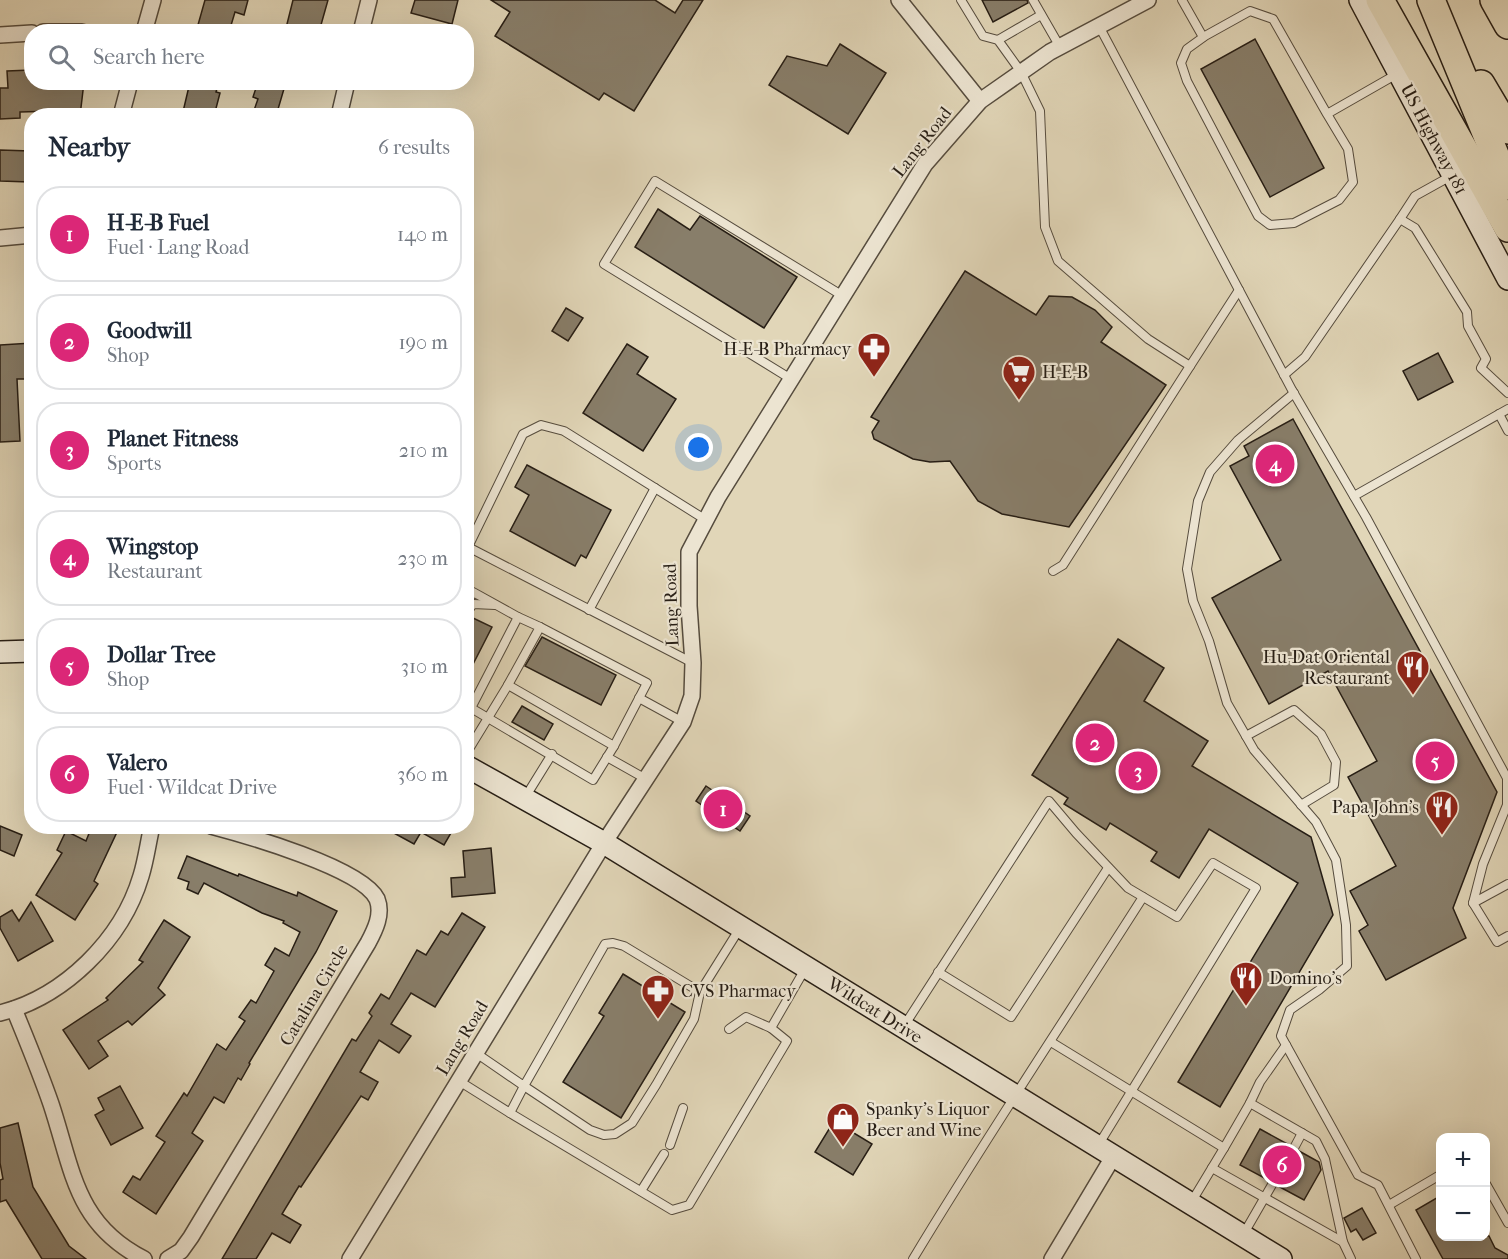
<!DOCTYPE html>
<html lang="en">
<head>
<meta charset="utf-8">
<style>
  body { margin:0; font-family:"IM FELL French Canon",serif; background:#f2f2f3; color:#1f2937 }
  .controls { position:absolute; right:18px; bottom:18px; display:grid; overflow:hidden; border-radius:12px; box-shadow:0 6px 24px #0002 }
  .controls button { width:54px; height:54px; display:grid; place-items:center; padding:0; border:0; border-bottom:2px solid #e0e1e3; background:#fff; color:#1f2937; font:30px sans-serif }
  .you { position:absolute; left:699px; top:448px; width:21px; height:21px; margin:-15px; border:4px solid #fff; border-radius:50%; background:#1a73e8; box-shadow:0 0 0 9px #1a73e833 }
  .badge { display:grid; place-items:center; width:39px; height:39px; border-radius:50%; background:#db2777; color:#fff; font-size:20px; font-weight:700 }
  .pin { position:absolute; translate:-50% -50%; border:3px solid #fff; box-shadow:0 2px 6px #0006 }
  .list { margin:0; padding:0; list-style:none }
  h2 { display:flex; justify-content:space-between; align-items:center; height:78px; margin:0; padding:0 24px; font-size:26px }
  h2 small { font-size:20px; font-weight:400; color:#747a83 }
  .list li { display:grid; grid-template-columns:39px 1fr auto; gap:18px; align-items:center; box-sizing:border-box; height:96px; margin:0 12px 12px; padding:0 12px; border:2px solid #e0e1e3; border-radius:24px }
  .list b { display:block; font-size:22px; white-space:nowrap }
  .list p { margin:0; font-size:20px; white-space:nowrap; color:#747a83 }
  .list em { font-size:20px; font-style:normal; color:#747a83 }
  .icon { flex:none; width:33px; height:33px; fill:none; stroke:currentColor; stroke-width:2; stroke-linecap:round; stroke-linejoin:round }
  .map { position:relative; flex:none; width:1508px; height:1259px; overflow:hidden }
  .search { position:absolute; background:#fff; box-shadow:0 6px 24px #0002; left:24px; top:24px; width:450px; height:66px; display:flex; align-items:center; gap:15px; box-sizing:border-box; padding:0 21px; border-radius:24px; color:#747a83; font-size:22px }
  .panel { position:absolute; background:#fff; box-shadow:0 6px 24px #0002; left:24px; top:108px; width:450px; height:726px; border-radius:24px }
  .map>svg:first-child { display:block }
  .building { fill:#887e6a; stroke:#271e15; stroke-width:1.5 }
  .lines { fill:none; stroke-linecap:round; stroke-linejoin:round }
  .service-casing { stroke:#564c3e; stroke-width:10 }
  .minor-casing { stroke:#564c3e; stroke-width:18 }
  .secondary-casing { stroke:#271e15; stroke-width:24 }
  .motorway-casing { stroke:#271e15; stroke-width:30 }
  .service { stroke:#ece4d1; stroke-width:8 }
  .minor { stroke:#ece4d1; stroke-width:15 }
  .secondary { stroke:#ece4d1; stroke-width:21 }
  .motorway { stroke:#e1d6b8; stroke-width:27 }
  .labels { text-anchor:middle; stroke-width:4.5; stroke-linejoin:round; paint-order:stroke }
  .street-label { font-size:18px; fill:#271e15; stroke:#ece4d1 }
  .poi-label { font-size:18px; fill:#271e15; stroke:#ece4d1; text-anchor:start }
</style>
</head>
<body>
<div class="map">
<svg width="1508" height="1259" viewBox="0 0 1508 1259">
  <rect width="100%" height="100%" fill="#e1d6b8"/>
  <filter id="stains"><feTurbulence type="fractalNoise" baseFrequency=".00333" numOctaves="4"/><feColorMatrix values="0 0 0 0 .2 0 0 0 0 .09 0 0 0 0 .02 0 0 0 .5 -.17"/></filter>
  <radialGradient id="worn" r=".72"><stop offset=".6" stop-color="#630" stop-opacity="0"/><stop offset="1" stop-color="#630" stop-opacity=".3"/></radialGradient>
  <g class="building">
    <path d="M205,0H248L244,15L235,12L229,32H196Z"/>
    <path d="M293,0H328L319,32H285Z"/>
    <path d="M415,0H458L452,24L411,13Z"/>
    <path d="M491,0H655L675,13L683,0H703L634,111L604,93L599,100L495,36L510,12Z"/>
    <path d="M982,0H1027L1028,3L993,22Z"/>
    <path d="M1255,39L1324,168L1270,197L1201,69Z"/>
    <path d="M840,44L886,73L848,134L769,85L787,56L827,66Z"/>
    <path d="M31,70L32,82H84L80,116L55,115V111L20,112V118L0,119V88H8L7,71Z"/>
    <path d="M190,82H219L216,92L220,93L214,116H182Z"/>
    <path d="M258,82H286L276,116H252L258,99L253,97Z"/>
    <path d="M0,150L30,151L29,182L0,181Z"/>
    <path d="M658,209L690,230L700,216L797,277L764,328L635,247Z"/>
    <path d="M965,271L1036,315L1049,296L1072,297L1095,310L1112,327L1101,342L1166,385L1069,527L1002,514L978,501L950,461L930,462L913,459L874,439L872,432L879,421L871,417Z"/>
    <path d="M566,308L583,318L568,341L552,331Z"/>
    <path d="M32,343V362L28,363L29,379H17L20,441L0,442V345Z"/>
    <path d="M627,344L648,357L637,374L676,399L643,451L583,413Z"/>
    <path d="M1438,353L1453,382L1418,400L1403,371Z"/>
    <path d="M1293,419L1497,792L1453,908L1466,938L1386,980L1359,931L1368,925L1350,891L1396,866L1348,777L1377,761L1328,671L1269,704L1212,598L1281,560L1230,466L1249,456L1244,446Z"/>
    <path d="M527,465L611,510L586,558L581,555L575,566L510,531L529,495L515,487Z"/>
    <path d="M473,618L492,627L466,678V631Z"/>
    <path d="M542,637L616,675L601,705L525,666Z"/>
    <path d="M1118,639L1164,668L1144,701L1208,741L1192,766L1311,837L1333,915L1220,1107L1178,1082L1298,883L1209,829L1179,878L1151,861L1157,852L1110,823L1106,830L1064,804L1068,798L1032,775Z"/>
    <path d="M522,706L553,724L544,740L512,722Z"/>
    <path d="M706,786L750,816L740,831L696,801Z"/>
    <path d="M0,826L22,835L14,856L0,850Z"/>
    <path d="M92,826H105L117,832L94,881L98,884L75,920L36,895L62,853L57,850L66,831L86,841Z"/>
    <path d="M381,826H455L444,845L421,832L414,844Z"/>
    <path d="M491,848L495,893L452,897L451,878L465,877L463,851Z"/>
    <path d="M187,856L238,876L239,874L297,896L298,892L337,911L316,952L249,1063L250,1064L241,1080L238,1078L224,1103L214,1097L192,1133L203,1141L156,1214L123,1192L133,1176L140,1180L165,1142L156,1136L184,1093L187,1096L217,1044L226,1050L245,1021L239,1017L251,1000L256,1003L274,971L265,965L275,948L289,956L300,932L283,923L284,921L262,913L204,883L198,894L187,889L189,882L178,878Z"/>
    <path d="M31,902L53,941L18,961L0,928V917L12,910L19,921Z"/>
    <path d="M462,913L485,927L435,1007L411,993L391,1024L411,1036L399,1053L379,1040L360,1072L378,1082L368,1100L361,1096L301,1187L299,1186L282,1214L301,1225L290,1243L272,1233L256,1259H222L352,1039L356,1041L372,1016L369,1013L381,994L389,999L417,950L426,955L441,931L448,935Z"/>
    <path d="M164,920L190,937L158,988L165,995L132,1025L128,1021L98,1041L108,1056L89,1069L63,1030L108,1000L106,998L143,962L139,960Z"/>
    <path d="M623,974L685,1012L621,1118L563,1082L604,1016L599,1013Z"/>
    <path d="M120,1086L143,1128L111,1145L95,1115L104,1110L98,1098Z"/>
    <path d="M834,1121L872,1144L853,1175L815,1152Z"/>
    <path d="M18,1123L33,1187L69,1246L86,1259H42L6,1200L0,1202V1180L3,1179L0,1163V1128Z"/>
    <path d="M1260,1129L1289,1145L1288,1149L1291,1153L1295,1154L1299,1151L1319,1162L1321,1170L1304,1200L1278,1186V1181L1275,1178H1271L1268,1180L1240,1165Z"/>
    <path d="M1440,1196V1236H1489L1495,1248L1508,1255V1259H1443L1416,1210Z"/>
    <path d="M1362,1208L1376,1233L1363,1240L1356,1229L1351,1232L1344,1218Z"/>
  </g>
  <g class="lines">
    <g class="service-casing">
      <g id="service">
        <path d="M961,0L983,36L998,40L1021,72L1040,111L1045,227L1058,261L1148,339L1190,366L1239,290"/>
        <path d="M1033,0L1060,47"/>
        <path d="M1182,0L1203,37"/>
        <path d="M1099,26L1292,390L1366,517L1507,778V805L1483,864L1473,903L1497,942L1508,936"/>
        <path d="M998,40L1041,15"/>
        <path d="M1327,114L1348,149L1353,182L1339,200L1294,223L1270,225L1258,216L1187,81L1181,63L1187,49L1205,36L1250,11L1273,19L1327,114L1397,74"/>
        <path d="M1451,176L1415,196L1400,219L1415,228L1467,312L1468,326L1486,359L1481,368L1508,393"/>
        <path d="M1284,375L1305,357L1400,219"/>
        <path d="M791,379L604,264L655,181L843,296"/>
        <path d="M1294,393L1238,440L1210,472L1198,501L1187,569L1193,601L1209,641L1227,703L1254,750L1316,822L1336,860L1346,925L1347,966L1319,990L1290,1010L1281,1036L1358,1175L1378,1185L1416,1259"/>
        <path d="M1499,414L1508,431"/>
        <path d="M1354,496L1508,409"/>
        <path d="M1053,571L1063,565L1190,366"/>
        <path d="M466,604L473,592L518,617L471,708L593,780L614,746"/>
        <path d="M589,610L655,488"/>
        <path d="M466,614L473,604L495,605"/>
        <path d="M693,663L468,547L523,434L541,425L564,431L706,520"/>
        <path d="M508,685L540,627L518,617"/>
        <path d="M639,698L683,722"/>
        <path d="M1246,736L1294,710L1321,734L1336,762L1334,785L1301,805"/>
        <path d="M466,754L508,685L614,746L647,683L540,627"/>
        <path d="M607,757L646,779"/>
        <path d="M526,796L552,754"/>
        <path d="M1473,903L1508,884"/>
        <path d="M938,972L1011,1017L1108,868"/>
        <path d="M904,1026L1049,801L1076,833L1128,888L1177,917L1213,863L1256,888L1099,1144"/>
        <path d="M729,1029L746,1017L771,1028"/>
        <path d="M1051,1042L1224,1148L1192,1201"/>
        <path d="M476,1053L524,1086L605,944L613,943L624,946L700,992"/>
        <path d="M459,1081L510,1113L524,1086L590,1130L604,1135L615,1134L632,1123L656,1085L694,1019L700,992L740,928"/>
        <path d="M1250,1103L1260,1082L1286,1045"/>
        <path d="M510,1113L672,1210L689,1205L787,1041L771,1028L805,969"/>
        <path d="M670,1145L683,1108"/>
        <path d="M1224,1148L1250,1103L1316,1141L1325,1159L1343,1242"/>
        <path d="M1294,1148L1302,1133"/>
        <path d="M1212,1168L1343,1242L1351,1259"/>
        <path d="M1486,1184L1508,1223"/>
        <path d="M641,1191L664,1154"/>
        <path d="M1389,1205L1440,1175"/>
        <path d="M1243,1235L1273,1183"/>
        <path d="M913,1259C987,1136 1066,1018 1143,897"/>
      </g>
    </g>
    <g class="minor-casing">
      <g id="minor">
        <path d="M899,0L980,101"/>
        <path d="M43,32H82"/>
        <path d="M144,32L153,0"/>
        <path d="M361,32L369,0"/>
        <path d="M0,35L32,33"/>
        <path d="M121,116L130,82"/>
        <path d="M339,116L347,82"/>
        <path d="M0,238L32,235"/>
        <path d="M14,1009C27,1041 40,1072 51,1104C73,1170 75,1224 144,1259"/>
        <path d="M0,1013C64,997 122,940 141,876C146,860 148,843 152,826"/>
        <path d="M168,1259L181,1251L191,1237L368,943C375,930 383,914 377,899C362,868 245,835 211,826"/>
        <path d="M350,1259L604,843L683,722L692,696L693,663L689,606V552L718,497L925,164L980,101L1050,52L1148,0"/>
        <path d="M1052,1259L1113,1157"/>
      </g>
    </g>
    <g class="secondary-casing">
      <g id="secondary">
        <path d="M1360,0L1508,279"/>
        <path d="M0,652L32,651"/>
        <path d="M466,766L604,843L1281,1259"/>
      </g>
    </g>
    <g class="motorway-casing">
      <g id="motorway">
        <path d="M1380,0L1508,228"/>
        <path d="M1431,0L1508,186"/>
        <path d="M1494,0L1508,25"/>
        <path d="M1481,84L1508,130"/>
      </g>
    </g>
    <use href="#service" class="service"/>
    <use href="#minor" class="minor"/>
    <use href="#secondary" class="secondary"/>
    <use href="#motorway" class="motorway"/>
  </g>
  <defs>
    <g id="pharmacy-pin" transform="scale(1.725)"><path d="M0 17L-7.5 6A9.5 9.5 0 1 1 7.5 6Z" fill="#8f2418" stroke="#ece4d1"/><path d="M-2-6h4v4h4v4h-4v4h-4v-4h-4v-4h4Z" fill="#fff"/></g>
    <g id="supermarket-pin" transform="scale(1.725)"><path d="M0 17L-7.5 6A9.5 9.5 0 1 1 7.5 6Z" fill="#8f2418" stroke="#ece4d1"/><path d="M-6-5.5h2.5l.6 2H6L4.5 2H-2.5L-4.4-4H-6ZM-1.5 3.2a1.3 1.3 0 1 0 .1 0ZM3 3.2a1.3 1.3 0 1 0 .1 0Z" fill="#fff"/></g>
    <g id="restaurant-pin" transform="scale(1.725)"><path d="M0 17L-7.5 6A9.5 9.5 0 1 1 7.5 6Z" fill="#8f2418" stroke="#ece4d1"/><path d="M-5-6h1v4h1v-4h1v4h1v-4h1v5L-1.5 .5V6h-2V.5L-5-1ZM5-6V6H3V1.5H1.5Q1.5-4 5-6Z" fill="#fff"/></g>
    <g id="shop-pin" transform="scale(1.725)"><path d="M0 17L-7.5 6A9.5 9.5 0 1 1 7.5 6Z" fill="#8f2418" stroke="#ece4d1"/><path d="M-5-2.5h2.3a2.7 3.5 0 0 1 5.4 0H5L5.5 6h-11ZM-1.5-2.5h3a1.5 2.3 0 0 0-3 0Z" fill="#fff"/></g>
  </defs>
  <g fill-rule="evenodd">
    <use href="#pharmacy-pin" x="874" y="349"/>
    <use href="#supermarket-pin" x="1019" y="372"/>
    <use href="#restaurant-pin" x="1413" y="667"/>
    <use href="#restaurant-pin" x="1442" y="807"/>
    <use href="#restaurant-pin" x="1246" y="978"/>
    <use href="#pharmacy-pin" x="658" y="991"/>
    <use href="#shop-pin" x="843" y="1119"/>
  </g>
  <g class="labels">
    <g class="street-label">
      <text transform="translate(1434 139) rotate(62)" y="6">US Highway 181</text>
      <text transform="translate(922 142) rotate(-52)" y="6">Lang Road</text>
      <text transform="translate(671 605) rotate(-92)" y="6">Lang Road</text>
      <text transform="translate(314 995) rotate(-59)" y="6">Catalina Circle</text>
      <text transform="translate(875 1010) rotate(32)" y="6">Wildcat Drive</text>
      <text transform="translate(462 1038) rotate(-59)" y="6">Lang Road</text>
    </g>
    <g class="poi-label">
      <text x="851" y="355" text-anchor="end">H-E-B Pharmacy</text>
      <text x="1042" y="378">H-E-B</text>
      <text x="1390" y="663" text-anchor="end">Hu-Dat Oriental<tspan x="1390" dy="21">Restaurant</tspan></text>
      <text x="1419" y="813" text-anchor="end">Papa John's</text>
      <text x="1269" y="984">Domino's</text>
      <text x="681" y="997">CVS Pharmacy</text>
      <text x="866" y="1115">Spanky's Liquor<tspan x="866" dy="21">Beer and Wine</tspan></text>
    </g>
  </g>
  <rect width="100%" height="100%" filter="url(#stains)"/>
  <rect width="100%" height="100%" fill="url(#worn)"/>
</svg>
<div class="controls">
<button>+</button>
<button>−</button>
</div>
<div class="you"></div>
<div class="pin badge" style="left:723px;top:809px">1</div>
<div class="pin badge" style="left:1095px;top:743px">2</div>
<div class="pin badge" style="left:1138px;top:771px">3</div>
<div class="pin badge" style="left:1275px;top:464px">4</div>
<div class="pin badge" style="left:1435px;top:761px">5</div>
<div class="pin badge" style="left:1282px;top:1165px">6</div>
<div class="search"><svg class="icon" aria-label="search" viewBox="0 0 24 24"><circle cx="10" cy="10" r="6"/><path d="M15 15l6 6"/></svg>Search here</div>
<section class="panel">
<h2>Nearby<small>6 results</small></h2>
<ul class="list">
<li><span class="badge">1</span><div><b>H-E-B Fuel</b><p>Fuel · Lang Road</p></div><em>140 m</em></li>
<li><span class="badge">2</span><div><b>Goodwill</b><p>Shop</p></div><em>190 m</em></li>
<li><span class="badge">3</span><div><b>Planet Fitness</b><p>Sports</p></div><em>210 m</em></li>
<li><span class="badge">4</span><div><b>Wingstop</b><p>Restaurant</p></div><em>230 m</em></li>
<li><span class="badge">5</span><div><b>Dollar Tree</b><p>Shop</p></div><em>310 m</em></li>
<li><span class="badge">6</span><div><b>Valero</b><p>Fuel · Wildcat Drive</p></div><em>360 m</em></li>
</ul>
</section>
</div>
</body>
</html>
